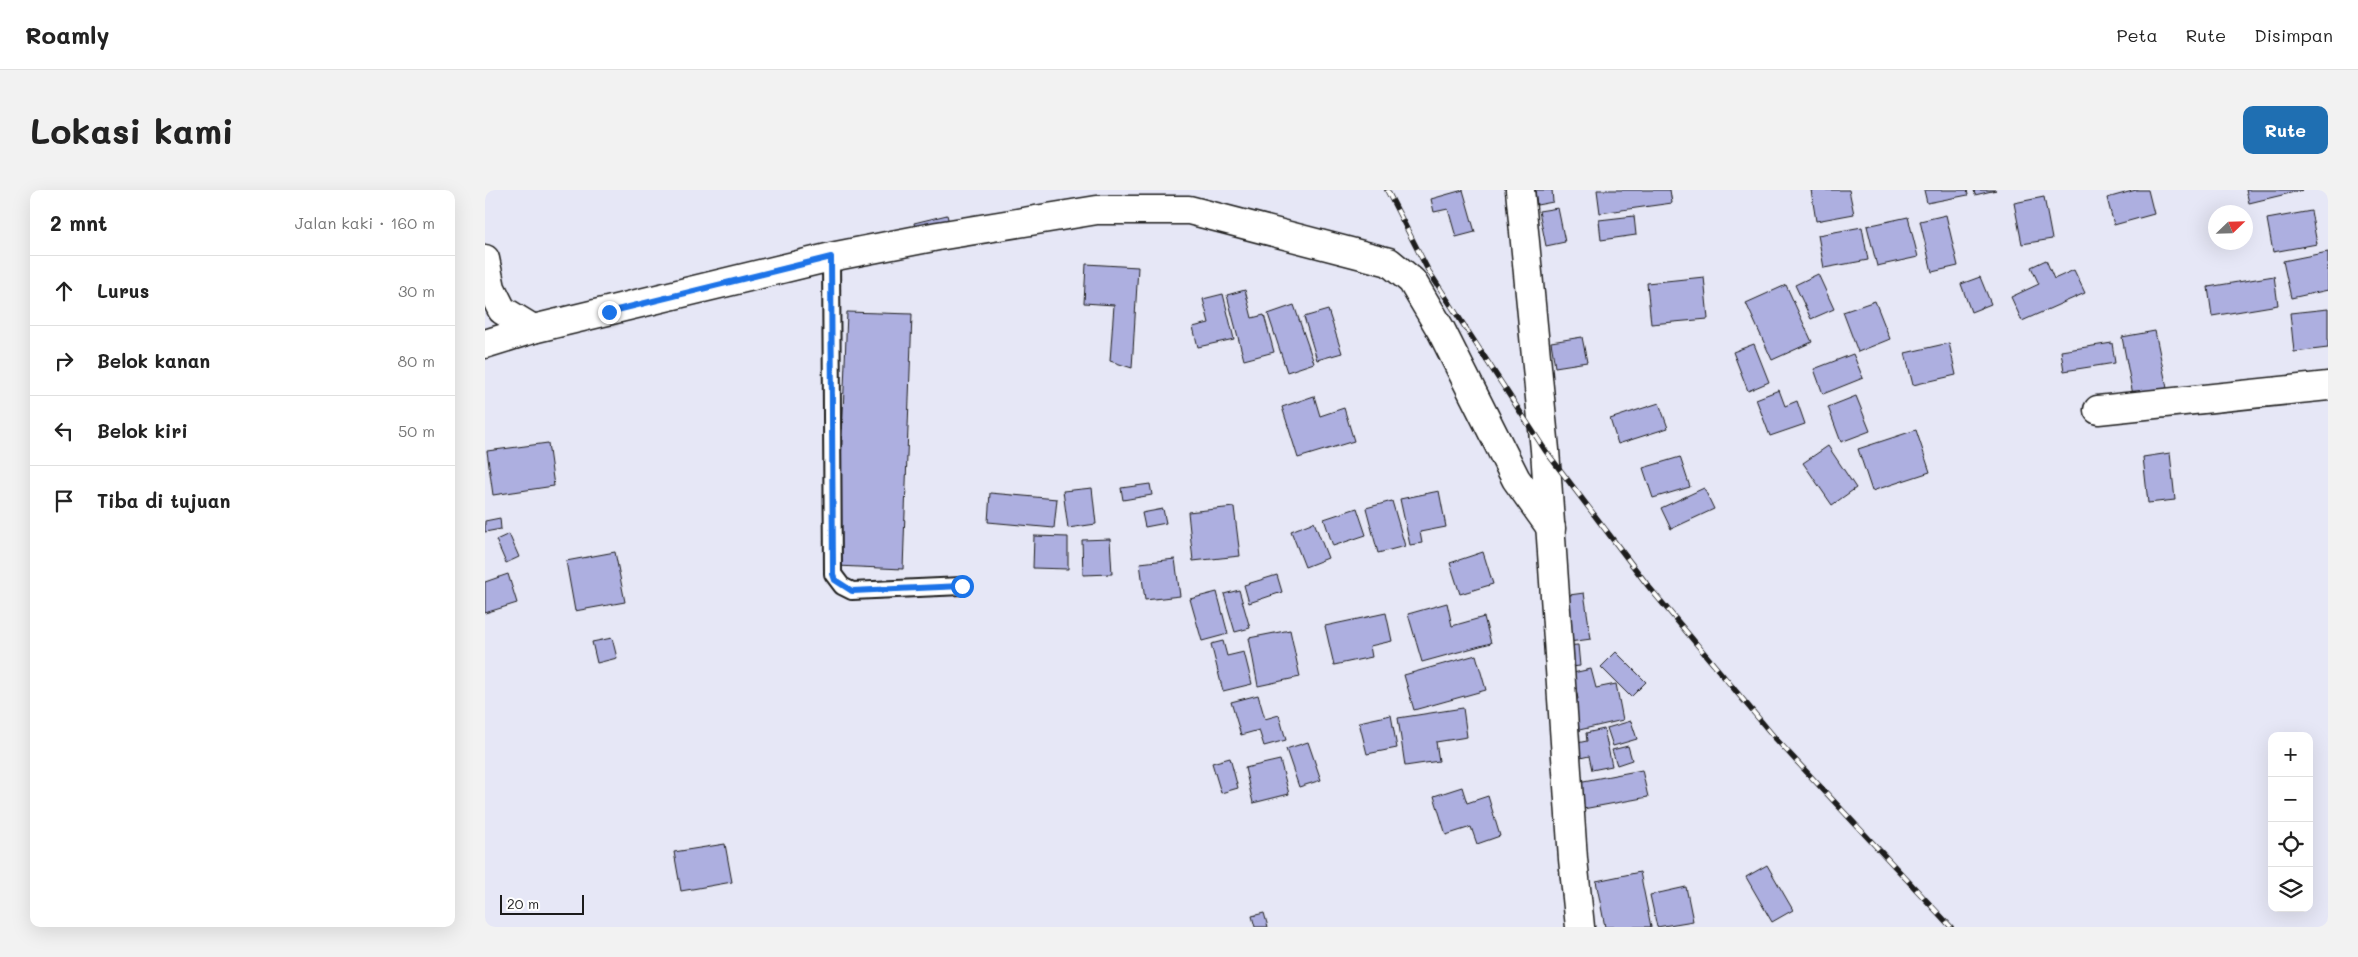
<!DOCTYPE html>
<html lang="id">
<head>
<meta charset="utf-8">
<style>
  body { margin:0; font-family:Mali,sans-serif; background:#f2f2f2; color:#222 }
  .controls { position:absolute; right:15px; bottom:15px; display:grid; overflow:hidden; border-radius:10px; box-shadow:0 5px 20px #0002 }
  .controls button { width:45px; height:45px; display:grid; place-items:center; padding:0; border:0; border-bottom:1px solid #e0e0e0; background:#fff; color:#222; font:25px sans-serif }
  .compass { position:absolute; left:1723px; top:15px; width:45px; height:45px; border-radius:50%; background:#fff; box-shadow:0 5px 20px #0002; rotate:67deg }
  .scale { position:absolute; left:15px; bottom:12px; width:84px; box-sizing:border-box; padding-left:5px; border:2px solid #1c1c1c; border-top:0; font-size:14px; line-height:18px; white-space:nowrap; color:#1c1c1c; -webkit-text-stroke:4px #fff; paint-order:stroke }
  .stop { position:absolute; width:15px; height:15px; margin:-11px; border:4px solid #1a73e8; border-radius:50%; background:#fff }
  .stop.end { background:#1a73e8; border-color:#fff; box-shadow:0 1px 5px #0008 }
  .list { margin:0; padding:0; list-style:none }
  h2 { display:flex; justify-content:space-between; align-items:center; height:65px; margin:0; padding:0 20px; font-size:21px }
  h2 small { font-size:16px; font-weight:400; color:#767676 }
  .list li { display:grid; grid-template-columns:32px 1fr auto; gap:15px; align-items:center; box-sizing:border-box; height:70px; padding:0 20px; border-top:1px solid #e0e0e0 }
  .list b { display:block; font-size:19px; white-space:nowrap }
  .list em { font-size:16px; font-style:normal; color:#767676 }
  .icon { flex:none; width:28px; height:28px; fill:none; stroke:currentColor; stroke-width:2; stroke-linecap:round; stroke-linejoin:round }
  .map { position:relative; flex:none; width:1843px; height:737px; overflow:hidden; border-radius:10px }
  header { display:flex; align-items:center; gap:30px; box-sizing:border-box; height:70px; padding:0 25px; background:#fff; border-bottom:1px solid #e0e0e0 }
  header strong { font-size:24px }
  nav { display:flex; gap:28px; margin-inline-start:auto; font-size:18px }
  .intro { display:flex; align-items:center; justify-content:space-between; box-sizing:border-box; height:120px; padding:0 30px }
  h1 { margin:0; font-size:35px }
  .button { padding:12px 22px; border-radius:10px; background:#1f6fb2; color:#fff; font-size:18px; font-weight:700 }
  main { display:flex; gap:30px; padding:0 30px }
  aside { flex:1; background:#fff; border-radius:10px; box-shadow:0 5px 20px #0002 }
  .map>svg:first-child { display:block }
  .building { fill:#adafe0; stroke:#1c1c1c }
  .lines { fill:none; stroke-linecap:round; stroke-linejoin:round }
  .service-casing { stroke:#1c1c1c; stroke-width:20 }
  .minor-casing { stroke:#1c1c1c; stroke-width:31 }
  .service { stroke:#fff; stroke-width:16 }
  .minor { stroke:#fff; stroke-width:28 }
  .rail-casing { stroke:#1c1c1c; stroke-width:5.5 }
  .rail { stroke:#fff; stroke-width:4; stroke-dasharray:11; stroke-linecap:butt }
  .route { stroke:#1a73e8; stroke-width:6 }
</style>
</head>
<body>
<header>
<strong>Roamly</strong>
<nav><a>Peta</a><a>Rute</a><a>Disimpan</a></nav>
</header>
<div class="intro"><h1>Lokasi kami</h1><a class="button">Rute</a></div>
<main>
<aside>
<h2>2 mnt<small>Jalan kaki · 160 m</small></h2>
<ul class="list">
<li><svg class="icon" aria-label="ahead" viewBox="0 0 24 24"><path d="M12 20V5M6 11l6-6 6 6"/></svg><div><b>Lurus</b></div><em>30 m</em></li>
<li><svg class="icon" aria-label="right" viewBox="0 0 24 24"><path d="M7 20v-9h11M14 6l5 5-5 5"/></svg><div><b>Belok kanan</b></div><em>80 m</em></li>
<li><svg class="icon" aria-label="left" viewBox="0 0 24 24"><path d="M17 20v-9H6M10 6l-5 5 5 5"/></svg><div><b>Belok kiri</b></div><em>50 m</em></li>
<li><svg class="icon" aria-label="arrive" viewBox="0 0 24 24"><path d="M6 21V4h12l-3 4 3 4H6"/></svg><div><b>Tiba di tujuan</b></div></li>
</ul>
</aside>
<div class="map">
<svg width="1843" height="737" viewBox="0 0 1843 737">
  <rect width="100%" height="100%" fill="#e6e7f6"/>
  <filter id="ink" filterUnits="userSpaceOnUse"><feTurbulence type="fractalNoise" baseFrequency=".02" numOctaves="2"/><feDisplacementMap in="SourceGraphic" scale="10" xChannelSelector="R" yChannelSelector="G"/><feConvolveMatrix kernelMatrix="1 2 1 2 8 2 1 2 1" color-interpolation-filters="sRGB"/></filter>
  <g filter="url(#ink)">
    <g class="building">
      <path d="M978,0L990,42L971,47L963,19L949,22L946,9Z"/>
      <path d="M1050,0H1067L1068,12L1052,15Z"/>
      <path d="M1112,0H1185L1187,13L1115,23Z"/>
      <path d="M1326,0H1364L1369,24L1331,31Z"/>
      <path d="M1439,0H1482L1483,5L1442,13Z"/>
      <path d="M1489,0H1511L1490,5Z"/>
      <path d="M1651,0H1663L1669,24L1629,35L1622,8Z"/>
      <path d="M1761,0H1818L1764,13Z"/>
      <path d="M1559,7L1567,49L1537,54L1529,13Z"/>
      <path d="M1073,18L1080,52L1061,56L1054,21Z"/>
      <path d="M1826,21L1832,54L1788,62L1782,29Z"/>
      <path d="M462,25L466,40L432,48L429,33Z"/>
      <path d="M1461,25L1473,76L1447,82L1435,31Z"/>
      <path d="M1149,26L1151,45L1116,50L1114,30Z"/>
      <path d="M1423,27L1433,67L1392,76L1382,36Z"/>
      <path d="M1377,37L1383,70L1339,78L1333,45Z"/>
      <path d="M1843,62V100L1806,108L1798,71Z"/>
      <path d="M1561,70L1569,89L1589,80L1600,103L1537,131L1526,107L1554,94L1546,77Z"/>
      <path d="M601,74L653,77L647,178L625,171L629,115L599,113Z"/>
      <path d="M1333,84L1349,119L1326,129L1310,95Z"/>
      <path d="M1789,86L1793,115L1727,126L1723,97Z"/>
      <path d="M1219,87L1223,129L1166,134L1162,93Z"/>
      <path d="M1495,87L1506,114L1486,122L1476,94Z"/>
      <path d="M1301,95L1327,152L1287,170L1261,113Z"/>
      <path d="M760,100L767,128L779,125L789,162L759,170L742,105Z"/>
      <path d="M738,104L749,149L713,157L708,137L724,133L718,109Z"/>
      <path d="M1390,111L1405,149L1373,162L1358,122Z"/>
      <path d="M809,115L829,173L802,182L783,124Z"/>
      <path d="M1843,119V158L1809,162L1805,123Z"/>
      <path d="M843,120L857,163L832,170L819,127Z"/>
      <path d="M362,122L427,124L418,379L352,376Z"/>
      <path d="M1670,141L1682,198L1648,205L1637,147Z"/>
      <path d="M1097,147L1102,172L1070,177L1066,152Z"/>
      <path d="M1464,153L1471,185L1428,195L1420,163Z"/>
      <path d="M1627,153L1630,173L1579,181L1576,161Z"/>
      <path d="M1269,154L1284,192L1263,201L1248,162Z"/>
      <path d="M1368,164L1378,188L1338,204L1329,179Z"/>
      <path d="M1294,200L1300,216L1312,211L1320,234L1285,246L1271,209Z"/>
      <path d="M829,206L835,226L859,218L869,251L813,268L797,217Z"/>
      <path d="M1371,206L1385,241L1356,252L1343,217Z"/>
      <path d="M1174,213L1183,238L1133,254L1125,229Z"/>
      <path d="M1431,240L1445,282L1387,301L1373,259Z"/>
      <path d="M63,253L69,296L8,305L2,261Z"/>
      <path d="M1343,256L1371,298L1347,315L1318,273Z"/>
      <path d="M1685,263L1690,310L1663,313L1658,267Z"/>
      <path d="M1195,267L1205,297L1168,308L1158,278Z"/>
      <path d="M665,294L667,305L638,310L636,298Z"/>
      <path d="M607,298L611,334L583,338L578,301Z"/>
      <path d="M1219,298L1229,319L1186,339L1176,318Z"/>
      <path d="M954,301L961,337L935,342L937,353L925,355L915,309Z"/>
      <path d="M505,303L572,309L569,338L503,332Z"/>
      <path d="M907,311L920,356L893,363L881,318Z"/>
      <path d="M749,317L755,366L708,371L703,322Z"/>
      <path d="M872,318L881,345L848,356L839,329Z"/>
      <path d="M678,319L681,333L660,337L657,323Z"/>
      <path d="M15,328L16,339L0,342V331Z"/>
      <path d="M829,332L843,368L820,377L806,341Z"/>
      <path d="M24,344L34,367L21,373L11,350Z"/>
      <path d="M549,346L583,347V379L548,378Z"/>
      <path d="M625,349L627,384L598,385L597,350Z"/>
      <path d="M130,362L140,412L90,421L81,371Z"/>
      <path d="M998,362L1008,394L975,404L965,373Z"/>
      <path d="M690,369L695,406L660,410L655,373Z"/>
      <path d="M23,384L32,413L0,423V392Z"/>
      <path d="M792,385L797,402L764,413L759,395Z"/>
      <path d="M754,400L765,438L750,442L739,404Z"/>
      <path d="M732,402L743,444L717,451L705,409Z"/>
      <path d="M1099,403L1106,449L1084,452L1077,406Z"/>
      <path d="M962,413L967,436L999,427L1006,453L937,472L923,424Z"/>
      <path d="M901,423L907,451L885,456L887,467L849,475L840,436Z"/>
      <path d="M805,440L815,487L773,496L764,448Z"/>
      <path d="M127,448L132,468L112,473L107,452Z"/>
      <path d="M738,451L742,466L759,462L767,494L738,501L726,454Z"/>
      <path d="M1093,455L1095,476L1079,478L1078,456Z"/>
      <path d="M1131,462L1161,492L1146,507L1116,477Z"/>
      <path d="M991,465L1001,500L929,520L919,485Z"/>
      <path d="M1106,479L1111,498L1131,494L1138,530L1090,541L1083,510L1093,509L1088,483Z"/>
      <path d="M773,505L780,529L794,525L801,550L779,556L774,540L756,545L746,512Z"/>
      <path d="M978,518L982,547L951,552L954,571L920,576L913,528Z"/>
      <path d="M906,525L912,558L882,564L874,532Z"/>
      <path d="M1146,531L1152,549L1128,556L1122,538Z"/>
      <path d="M1119,539L1127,576L1107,580L1104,566L1091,569L1087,554L1102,551L1101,543Z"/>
      <path d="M823,552L836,590L814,597L801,559Z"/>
      <path d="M1143,556L1147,570L1132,575L1127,560Z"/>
      <path d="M745,568L753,598L736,603L727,573Z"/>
      <path d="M795,570L804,604L768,613L760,578Z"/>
      <path d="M1157,580L1163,607L1098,619L1093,592Z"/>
      <path d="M977,597L982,613L1003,606L1015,646L992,654L986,637L961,645L949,606Z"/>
      <path d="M240,654L247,692L196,701L189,662Z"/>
      <path d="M1282,675L1308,720L1287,732L1261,687Z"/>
      <path d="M1155,682L1166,737H1120L1111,691Z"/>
      <path d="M1201,697L1208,731L1172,737L1165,705Z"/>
      <path d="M779,723L783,737H770L767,726Z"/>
    </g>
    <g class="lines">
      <g class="service-casing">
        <path id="service" d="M346,67L348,384L357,396L367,401L477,396"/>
      </g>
      <g class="minor-casing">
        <g id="minor">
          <path d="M1035,0L1060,260L1088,669L1095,737"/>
          <path d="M0,69L6,98L17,120L48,139"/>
          <path d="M0,154L48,139L346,67L453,46L612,20H704L904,72L927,91L956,140L1031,289L1066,338"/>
          <path d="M1613,220L1843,196"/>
        </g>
      </g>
      <use href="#service" class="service"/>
      <use href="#minor" class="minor"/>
      <g class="rail-casing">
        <path id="rail" d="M902,0L943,80L1060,260L1164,397L1290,548L1466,737"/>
      </g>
      <use href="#rail" class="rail"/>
    </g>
  </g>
  <g class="lines" filter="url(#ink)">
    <path class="route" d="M124,122L346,67L348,384L350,390L367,401L477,396"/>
  </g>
</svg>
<div class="controls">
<button>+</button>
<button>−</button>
<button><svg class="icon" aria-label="locate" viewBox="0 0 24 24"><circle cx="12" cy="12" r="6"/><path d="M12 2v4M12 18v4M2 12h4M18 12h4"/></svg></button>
<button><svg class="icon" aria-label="layers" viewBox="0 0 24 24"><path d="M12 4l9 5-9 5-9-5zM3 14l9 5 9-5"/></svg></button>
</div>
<svg class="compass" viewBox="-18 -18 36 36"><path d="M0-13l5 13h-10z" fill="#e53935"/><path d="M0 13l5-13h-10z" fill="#767676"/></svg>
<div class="scale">20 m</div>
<div class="stop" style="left:477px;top:396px"></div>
<div class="stop end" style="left:124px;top:122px"></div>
</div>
</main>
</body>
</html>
